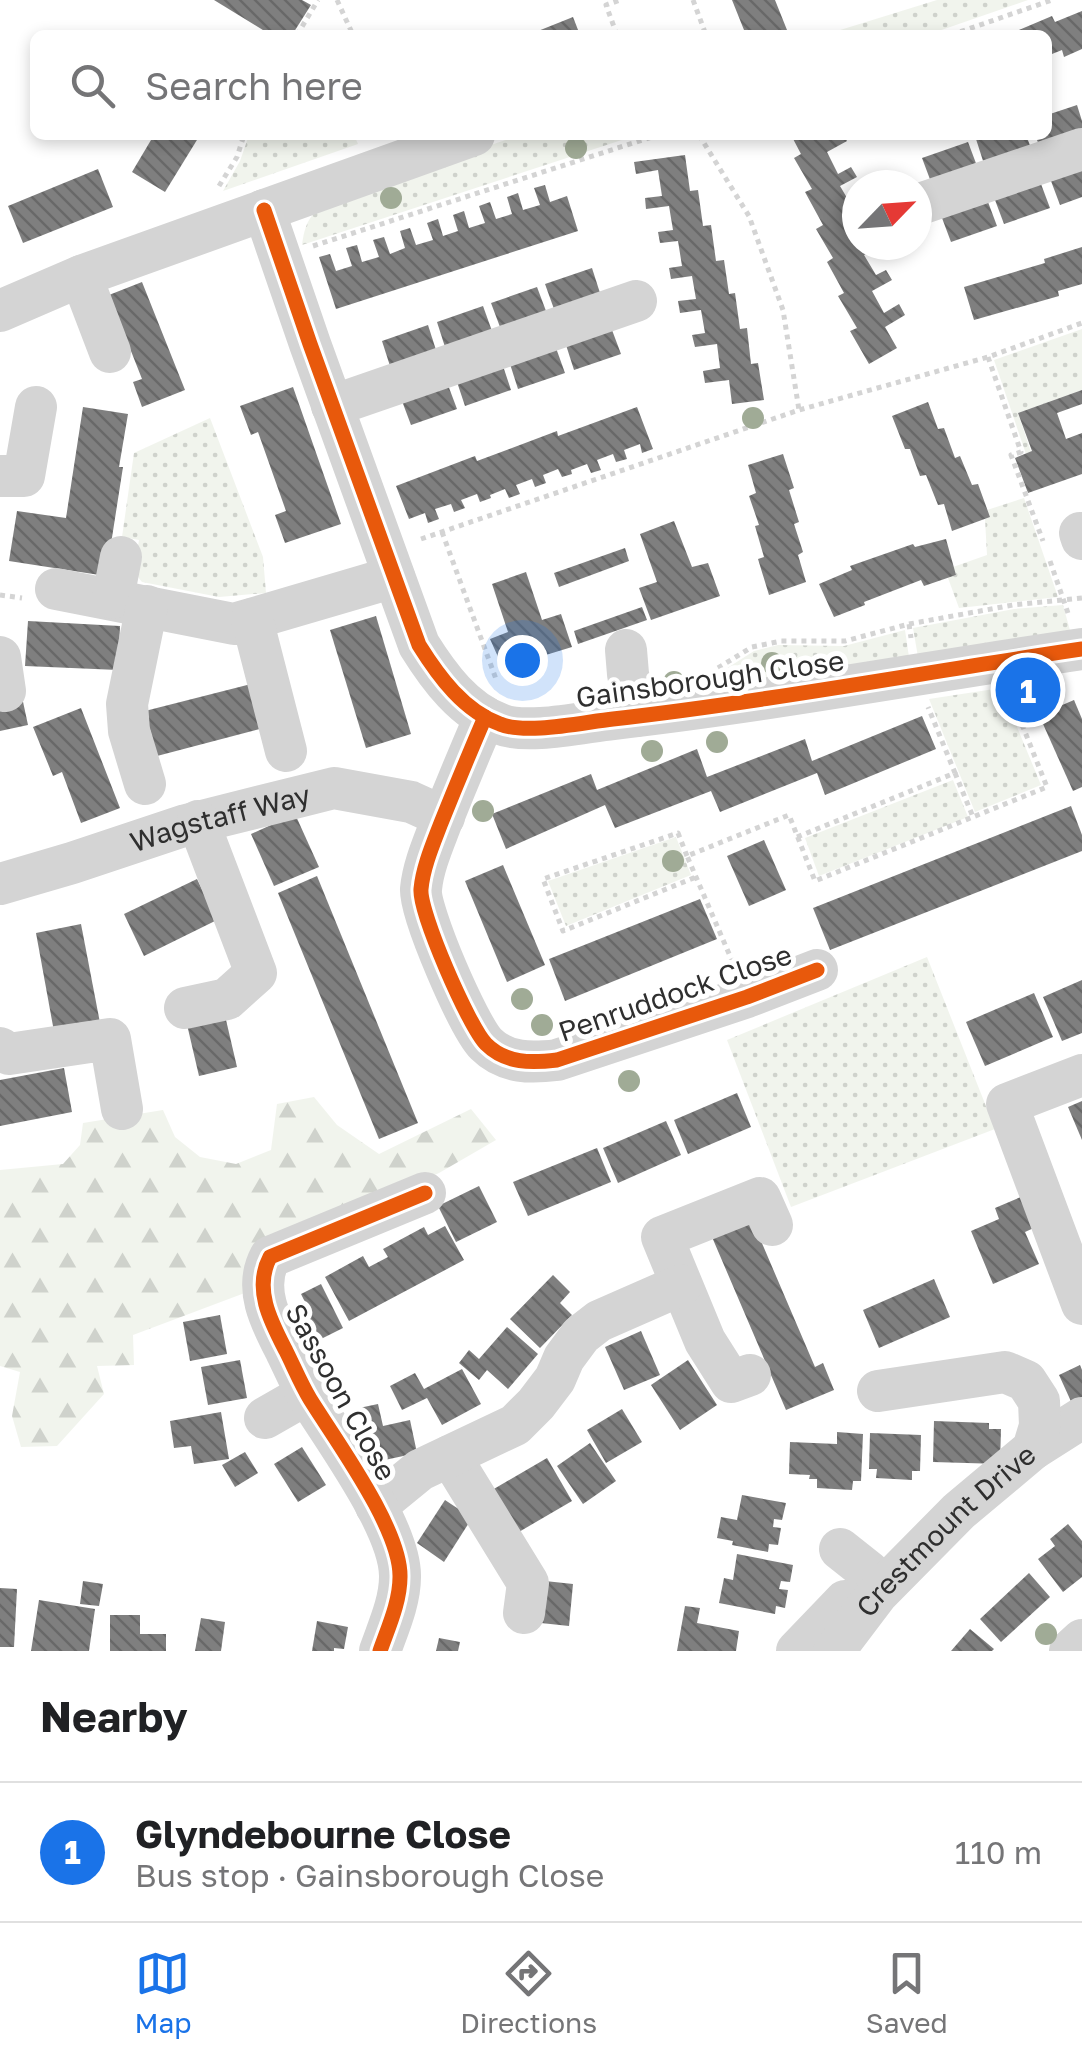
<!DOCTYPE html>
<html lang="en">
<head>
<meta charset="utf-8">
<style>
  body { margin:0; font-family:"Golos Text",sans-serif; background:#f2f2f2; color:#202124 }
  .compass { position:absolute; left:842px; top:170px; width:90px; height:90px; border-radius:50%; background:#fff; box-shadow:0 5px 15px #0003; rotate:65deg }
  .you { position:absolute; left:522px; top:660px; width:35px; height:35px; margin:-25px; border:8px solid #fff; border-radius:50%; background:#1a73e8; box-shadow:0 0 0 15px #1a73e833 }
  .badge { display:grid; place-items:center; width:65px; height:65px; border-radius:50%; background:#1a73e8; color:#fff; font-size:32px; font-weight:700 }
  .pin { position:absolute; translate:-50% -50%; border:5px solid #fff; box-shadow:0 2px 10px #0006 }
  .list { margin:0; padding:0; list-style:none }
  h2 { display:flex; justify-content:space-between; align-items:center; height:130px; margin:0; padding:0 40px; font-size:42px }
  h2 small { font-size:32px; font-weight:400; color:#757577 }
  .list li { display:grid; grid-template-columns:65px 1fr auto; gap:30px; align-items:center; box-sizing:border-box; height:140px; padding:0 40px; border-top:2px solid #e0e0e0 }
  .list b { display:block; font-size:38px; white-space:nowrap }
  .list p { margin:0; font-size:32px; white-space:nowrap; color:#757577 }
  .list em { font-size:32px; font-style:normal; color:#757577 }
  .icon { flex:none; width:55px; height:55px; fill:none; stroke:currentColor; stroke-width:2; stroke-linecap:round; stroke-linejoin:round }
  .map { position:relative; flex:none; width:1082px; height:1651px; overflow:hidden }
  .search { position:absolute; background:#fff; box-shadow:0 5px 15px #0003; left:30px; right:30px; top:30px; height:110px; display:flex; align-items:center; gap:25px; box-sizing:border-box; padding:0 35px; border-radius:15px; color:#757577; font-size:38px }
  .sheet { height:270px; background:#fff }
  nav { display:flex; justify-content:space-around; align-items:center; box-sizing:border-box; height:140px; border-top:2px solid #e0e0e0; background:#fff; font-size:28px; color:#757577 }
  nav a { display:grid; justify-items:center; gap:5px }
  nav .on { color:#1a73e8 }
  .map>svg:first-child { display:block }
  .grass { fill:url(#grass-dots) }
  .forest { fill:url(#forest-firs) }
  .building { fill:url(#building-back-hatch) }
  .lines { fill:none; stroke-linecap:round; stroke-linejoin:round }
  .path { stroke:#d4d4d4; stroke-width:5; stroke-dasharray:5 5; stroke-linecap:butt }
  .minor { stroke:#d4d4d4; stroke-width:42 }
  .cycleway-casing { stroke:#fff; stroke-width:21 }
  .cycleway { stroke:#e8590c; stroke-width:15 }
  .tree { fill:#a0ab96 }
  .labels { text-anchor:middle; stroke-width:10; stroke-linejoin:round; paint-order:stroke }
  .street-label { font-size:28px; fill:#2f2f2f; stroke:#fff }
</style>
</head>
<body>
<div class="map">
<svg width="1082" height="1651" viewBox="0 0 1082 1651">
  <defs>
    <pattern id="grass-dots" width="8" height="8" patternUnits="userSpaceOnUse" patternTransform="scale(2.5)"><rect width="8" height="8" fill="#f1f4ed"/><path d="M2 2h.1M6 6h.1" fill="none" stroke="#cfd2cc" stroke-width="1.8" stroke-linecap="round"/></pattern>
    <pattern id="forest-firs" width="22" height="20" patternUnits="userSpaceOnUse" patternTransform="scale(2.5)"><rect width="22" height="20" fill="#f1f4ed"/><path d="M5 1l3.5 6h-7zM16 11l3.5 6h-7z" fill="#cfd2cc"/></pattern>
    <pattern id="building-back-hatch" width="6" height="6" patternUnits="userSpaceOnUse" patternTransform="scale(2.5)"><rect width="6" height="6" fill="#7f7f7f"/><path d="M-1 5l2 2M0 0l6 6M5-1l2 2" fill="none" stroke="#686868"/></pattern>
  </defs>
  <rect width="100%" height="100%" fill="#fff"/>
  <g class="grass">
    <path d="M937,0H1028L927,35H824Z"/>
    <path d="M249,135H354L358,144L223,191L240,161Z"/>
    <path d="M520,135H637L302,245C305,218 315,208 338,197Z"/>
    <path d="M1082,329V390L1018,413L1031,452L1026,454L994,360Z"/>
    <path d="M210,418L263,557L266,593L219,597L142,582C131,570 137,555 139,540L122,537L134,453Z"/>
    <path d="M1024,498L1058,597L959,608L948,578L956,575L953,567L987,555L985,519L989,517L987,510Z"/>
    <path d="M1063,605L1071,634L918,657L913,628L1014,609Z"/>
    <path d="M905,630L909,657L867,666L699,686L754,651L778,645L844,646Z"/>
    <path d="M1001,688L1041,785L975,812L929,699Z"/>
    <path d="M953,780L968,817L819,876L805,838Z"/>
    <path d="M676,837L691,875L566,926L548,881Z"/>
    <path d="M927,957L995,1129L791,1207L727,1040Z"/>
  </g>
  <path class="forest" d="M314,1097L337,1125L379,1154L471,1109L496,1140L439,1173L375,1202L258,1288L133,1335L134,1365L97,1366L104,1394L57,1446L21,1447L12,1416L20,1372L0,1366V1170L63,1164L80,1145L83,1123L163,1110L175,1137L200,1157L236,1164L271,1150L277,1104Z"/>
  <g class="building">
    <path d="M214,0H302L311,5L292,35H271Z"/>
    <path d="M732,0H775L789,35H746Z"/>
    <path d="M1082,11V49L1064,57L1062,50L1047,56V35H1007L1052,16L1055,22Z"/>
    <path d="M573,17L580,35H528Z"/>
    <path d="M1077,105L1082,121V131L1039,145L1035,135H1047V115Z"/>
    <path d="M154,135H200L165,192L132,172Z"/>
    <path d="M791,135H823L826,140L835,135H843L847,141L827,152L838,174L851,167L857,177L840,186L853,208L857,206V219L851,222L857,234V245H881L864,255L876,275L886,270L892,280L872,291L884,313L899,304L905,315L885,327L897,348L869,364L850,331L857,328L838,296L844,293L827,262L833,258L816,229L823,225L805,192L812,189L794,158L801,154Z"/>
    <path d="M988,135H1026L1031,148L984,164L976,139Z"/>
    <path d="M968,142L977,166L931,182L922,158Z"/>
    <path d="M685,155L690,191L698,190L703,226L711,225L716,261L724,260L729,294L735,293L740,329L747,328L751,364L758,363L764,400L732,404L729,380L705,383L703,371L720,368L717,344L695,347L692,335L705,333L701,310L680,313L678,301L696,299L692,276L671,279L669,268L682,266L678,241L660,243L658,232L673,230L669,206L646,209L645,198L662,196L658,170L636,174L634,162Z"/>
    <path d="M98,169L113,207L23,243L8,206Z"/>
    <path d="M1082,170V197L1060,205L1051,181Z"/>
    <path d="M1041,184L1050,208L1004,224L995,200Z"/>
    <path d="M545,185L550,202L567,196L578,231L336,309L319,257L330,254L336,271L352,266L346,248L357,245L362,262L379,257L373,240L384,237L390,254L405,248L400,231L410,228L416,245L433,240L427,223L438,219L443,236L458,231L453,215L464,211L469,228L485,223L479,206L490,202L496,219L512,214L507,197L518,193L523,210L540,205L534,188Z"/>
    <path d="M988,202L997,226L951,242L942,218Z"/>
    <path d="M1082,247V284L1058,291L1059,296L974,320L964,287L1045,263L1044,259Z"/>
    <path d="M592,268L600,293L554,309L545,284Z"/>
    <path d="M142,282L185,390L142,407L133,382L142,379L109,295Z"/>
    <path d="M537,287L546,311L500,327L491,303Z"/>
    <path d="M483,306L492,331L445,347L437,322Z"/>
    <path d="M428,325L436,350L390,366L382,341Z"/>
    <path d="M612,330L621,354L574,370L566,345Z"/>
    <path d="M556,348L565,373L518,389L510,364Z"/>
    <path d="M503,366L511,390L465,406L457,382Z"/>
    <path d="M448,385L457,409L411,425L402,401Z"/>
    <path d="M293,387L341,524L285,543L275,515L286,511L258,432L251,435L240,406Z"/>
    <path d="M1082,390V404L1057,413L1066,439L1082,433V474L1028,493L1015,458L1032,451L1018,413Z"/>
    <path d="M928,402L938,429L944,428L955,458L960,456L972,485L978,484L990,517L952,531L944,504L938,505L926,475L920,476L910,449H905L892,416Z"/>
    <path d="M83,407L128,414L119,467H123L106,576L9,561L17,511L66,518Z"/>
    <path d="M637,407L653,449L642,453L640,444L624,450L627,459L616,462L613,454L597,460L601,470L591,473L587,464L571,470L572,474L562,477L558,469L543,475L546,483L535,487L532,479L516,485L520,494L509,498L505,489L490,495L491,498L480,502L477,494L461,500L465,508L454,512L451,504L435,509L439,519L428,523L425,513L409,519L396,486L475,456L477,461L557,431L558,436Z"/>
    <path d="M783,454L794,488L789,490L799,522L794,524L803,552L798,555L806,582L769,595L758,559L764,557L755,526L759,525L749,496L756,493L748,465Z"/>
    <path d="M674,521L692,567L708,563L720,596L651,620L639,588L657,582L640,534Z"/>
    <path d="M946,539L956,575L924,586L921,580L864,602L865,605L834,617L819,584L852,570L850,566L913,544L915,547Z"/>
    <path d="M625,548L629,561L559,587L554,573Z"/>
    <path d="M526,572L542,620L561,614L572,647L503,668L490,639L508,632L492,584Z"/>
    <path d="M642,607L647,620L578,644L574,631Z"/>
    <path d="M376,616L411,734L366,748L330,630Z"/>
    <path d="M28,621L120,626L118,670L25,666Z"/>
    <path d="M255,683L267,727L157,756L145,711Z"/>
    <path d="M22,697L28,725L0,731V702Z"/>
    <path d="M1074,700L1082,719V787L1073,791L1039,715Z"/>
    <path d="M81,708L120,808L81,823L62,772L53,776L33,727Z"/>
    <path d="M922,716L936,749L825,795L817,773L720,812L711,791L615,828L605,805L506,849L492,814L591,774L597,790L697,749L707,777L805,739L812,761Z"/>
    <path d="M1071,806L1082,835V851L830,950L813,908Z"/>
    <path d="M295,814L319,867L274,886L251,834Z"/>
    <path d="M764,840L786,890L749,906L727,856Z"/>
    <path d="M503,865L545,965L507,982L465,881Z"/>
    <path d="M317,876L418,1123L379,1139L278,893Z"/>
    <path d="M197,879L217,920L144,956L124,914Z"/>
    <path d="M700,899L717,939L565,1001L549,959Z"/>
    <path d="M81,924L101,1028L55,1037L36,933Z"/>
    <path d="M1082,980V1033L1062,1041L1043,997Z"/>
    <path d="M1034,993L1053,1037L985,1066L966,1022Z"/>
    <path d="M223,1007L237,1067L199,1076L185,1016Z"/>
    <path d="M64,1068L72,1112L0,1126V1080Z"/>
    <path d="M737,1093L751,1127L688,1154L674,1120Z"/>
    <path d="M1082,1101V1140L1068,1107Z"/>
    <path d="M666,1121L681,1155L618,1183L603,1148Z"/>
    <path d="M597,1148L611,1182L528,1216L513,1182Z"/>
    <path d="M479,1186L497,1222L456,1242L438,1206Z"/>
    <path d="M1023,1196L1036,1227L1025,1232L1039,1264L993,1284L971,1231L999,1219L995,1208Z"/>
    <path d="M749,1213L815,1367L823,1363L834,1390L786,1410L709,1230Z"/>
    <path d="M445,1226L464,1260L349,1321L325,1277L363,1256L369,1267L388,1257L383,1249L424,1227L428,1235Z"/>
    <path d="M553,1275L570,1292L560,1303L572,1315L540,1348L510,1319Z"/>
    <path d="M934,1279L950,1317L879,1348L863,1310Z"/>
    <path d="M321,1284L343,1328L307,1346L290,1312L306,1304L301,1294Z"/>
    <path d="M220,1315L227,1354L190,1361L183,1322Z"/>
    <path d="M507,1327L538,1354L508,1389L487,1370L479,1380L459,1363L469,1350L479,1359Z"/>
    <path d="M641,1331L660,1375L624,1390L605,1347Z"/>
    <path d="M240,1360L247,1398L208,1405L201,1367Z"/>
    <path d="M688,1360L717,1405L680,1430L651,1385Z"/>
    <path d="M1080,1365L1082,1370V1405L1074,1408L1059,1375Z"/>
    <path d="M462,1369L481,1404L442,1425L427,1398L402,1410L390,1386L415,1373L424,1389Z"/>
    <path d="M378,1404L383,1426L410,1420L417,1453L371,1463L359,1408Z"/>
    <path d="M622,1409L642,1442L606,1463L587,1430Z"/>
    <path d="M221,1412L229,1459L194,1464L191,1446L174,1448L170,1421Z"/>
    <path d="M934,1421L989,1423V1429H1001L1000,1464L933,1462Z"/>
    <path d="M837,1432L863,1434L861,1481H853L852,1490L817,1488V1479H809L810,1475L789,1474L790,1442L837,1444Z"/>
    <path d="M870,1433L921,1435L920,1471H912V1480L876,1478L877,1469H869Z"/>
    <path d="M590,1443L616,1481L583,1504L557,1466Z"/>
    <path d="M302,1447L326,1485L298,1502L274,1464Z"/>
    <path d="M245,1452L258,1473L235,1487L222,1465Z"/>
    <path d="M547,1458L572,1501L512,1536L487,1493Z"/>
    <path d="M742,1495L786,1503L782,1520L774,1519L773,1527L781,1528L778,1545L769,1544L768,1552L732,1545L733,1541L717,1538L721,1517L737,1520Z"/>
    <path d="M445,1500L472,1518L444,1562L417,1543Z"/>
    <path d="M1068,1524L1082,1541V1577L1063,1592L1038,1559L1055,1546L1050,1539Z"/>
    <path d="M737,1554L793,1565L790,1582L781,1581L779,1589L788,1590L785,1608L776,1606L775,1614L719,1603L724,1578L733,1580Z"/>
    <path d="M1029,1573L1050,1597L1001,1642L980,1619Z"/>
    <path d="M83,1581L103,1584L99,1606L80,1604Z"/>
    <path d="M545,1581L573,1584L569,1626L541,1623Z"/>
    <path d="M0,1588L17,1589L14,1647H0Z"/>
    <path d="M39,1600L95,1609L89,1651H31Z"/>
    <path d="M685,1606L700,1608L697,1623L739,1631L736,1651H677Z"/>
    <path d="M110,1615H140V1634H166V1651H110Z"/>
    <path d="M201,1618L225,1622L221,1651H195Z"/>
    <path d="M317,1621L348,1627L344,1649L334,1648V1651H312Z"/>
    <path d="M970,1629L994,1649L992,1651H951Z"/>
    <path d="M439,1638L460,1642L458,1651H436Z"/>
  </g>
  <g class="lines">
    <g class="path">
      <path d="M337,0L353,35"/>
      <path d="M693,0L706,35"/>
      <path d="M297,35L318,0"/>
      <path d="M617,35L606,5L620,0"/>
      <path d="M951,35L1052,0"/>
      <path d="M699,135L749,216L783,310L799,410"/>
      <path d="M219,186L237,157L244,135"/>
      <path d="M313,246L658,135"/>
      <path d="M988,357L1021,452L1011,455L1043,541"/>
      <path d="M442,532L496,679"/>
      <path d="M421,539L799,410L988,357L1082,323"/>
      <path d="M1050,561L1069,616"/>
      <path d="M0,595L22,598"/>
      <path d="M909,624L1013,605L1082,598"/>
      <path d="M718,668L752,647L781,641H845L909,624L911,638"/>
      <path d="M955,773L973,817"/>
      <path d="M797,837L955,773L928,707"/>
      <path d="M687,856L678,833L543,879L563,931L696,877"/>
      <path d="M733,963L687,856L789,815L815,881L1047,787L1011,697"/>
    </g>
    <g class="minor">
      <path d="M917,205L1082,149"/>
      <path d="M264,210L310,344L419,645C439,677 464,711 500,724C526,735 584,722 613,719C770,701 926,672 1082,649"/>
      <path d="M81,276L110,352"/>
      <path d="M0,311L81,276L474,135"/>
      <path d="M332,406L636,301"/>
      <path d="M0,476H24L36,407"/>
      <path d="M1080,533L1082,539"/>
      <path d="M56,589L234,624L394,577"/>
      <path d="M113,598L121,557"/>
      <path d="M252,619L286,751"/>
      <path d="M626,650L628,674L636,716"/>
      <path d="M0,657L5,691"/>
      <path d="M485,717C470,752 455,788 441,823C433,844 423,867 421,889C419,912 469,1027 486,1044C506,1064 532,1063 557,1060L747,997L817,970"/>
      <path d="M145,784L129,731L127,704L147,606"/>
      <path id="s1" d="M0,884L72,863L186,825L334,788L411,802L444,817"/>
      <path d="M185,1008L227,999L256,973L198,821"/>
      <path d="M0,1048L9,1054L110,1039L122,1109"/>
      <path d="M1082,1075L1007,1104L1082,1304"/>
      <path d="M750,1375L731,1382L705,1341L662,1237L760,1198L772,1225"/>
      <path d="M265,1418L307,1394"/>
      <path d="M1033,1449L1082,1418"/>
      <path d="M450,1456L528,1583L524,1613"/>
      <path d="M376,1506L420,1470L515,1425L536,1404L555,1379L564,1358L581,1335L599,1321L681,1285"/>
      <path d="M840,1549L869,1572"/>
      <path d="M380,1651C388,1628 400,1602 400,1577C401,1529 336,1441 310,1399C301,1384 294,1367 286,1351C271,1322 253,1289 270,1257L425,1193"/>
      <path d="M797,1651L845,1601"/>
      <path id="s2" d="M834,1651L877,1594L959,1511L1033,1449L1040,1426L1039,1401L1026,1381L1005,1372L878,1391"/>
      <path d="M1070,1651L1082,1640"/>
    </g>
    <g class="cycleway-casing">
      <g id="cycleway">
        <path d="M264,210L310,344L419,645C439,677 464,711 500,724C526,735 584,722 613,719C770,701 926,672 1082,649"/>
        <path d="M485,717C470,752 455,788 441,823C433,844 423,867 421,889C419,912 469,1027 486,1044C506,1064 532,1063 557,1060L747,997L817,970"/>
        <path d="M380,1651C388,1628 400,1602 400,1577C401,1529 336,1441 310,1399C301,1384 294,1367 286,1351C271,1322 253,1289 270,1257L425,1193"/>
      </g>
    </g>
    <use href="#cycleway" class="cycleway"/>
  </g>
  <g class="tree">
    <circle cx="576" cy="148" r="11"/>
    <circle cx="391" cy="198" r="11"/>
    <circle cx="753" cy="418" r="11"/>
    <circle cx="772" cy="663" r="11"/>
    <circle cx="674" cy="682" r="11"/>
    <circle cx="717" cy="742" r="11"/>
    <circle cx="652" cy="751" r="11"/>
    <circle cx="483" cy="811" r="11"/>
    <circle cx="673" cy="861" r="11"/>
    <circle cx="522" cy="999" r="11"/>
    <circle cx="542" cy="1025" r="11"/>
    <circle cx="629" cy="1081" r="11"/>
    <circle cx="1046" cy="1634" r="11"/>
  </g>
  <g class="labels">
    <g class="street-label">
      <text transform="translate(710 679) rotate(-8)" y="10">Gainsborough Close</text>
      <text dy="10" stroke="none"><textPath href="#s1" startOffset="230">Wagstaff Way</textPath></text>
      <text transform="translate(675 993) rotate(-19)" y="10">Penruddock Close</text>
      <text transform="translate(341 1392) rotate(61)" y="10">Sassoon Close</text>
      <text dy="10" stroke="none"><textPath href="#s2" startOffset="165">Crestmount Drive</textPath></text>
    </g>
  </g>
</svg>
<svg class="compass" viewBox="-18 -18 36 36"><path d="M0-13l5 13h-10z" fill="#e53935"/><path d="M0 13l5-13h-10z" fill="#757577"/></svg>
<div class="you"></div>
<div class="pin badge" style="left:1028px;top:690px">1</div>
<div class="search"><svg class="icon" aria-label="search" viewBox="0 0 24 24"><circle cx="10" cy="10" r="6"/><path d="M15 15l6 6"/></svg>Search here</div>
</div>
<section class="sheet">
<h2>Nearby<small></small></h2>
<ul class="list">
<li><span class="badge">1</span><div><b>Glyndebourne Close</b><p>Bus stop · Gainsborough Close</p></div><em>110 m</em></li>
</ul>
</section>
<nav>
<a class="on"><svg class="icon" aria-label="map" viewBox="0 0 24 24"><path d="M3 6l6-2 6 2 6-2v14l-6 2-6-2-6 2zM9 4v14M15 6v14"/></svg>Map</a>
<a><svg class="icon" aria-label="directions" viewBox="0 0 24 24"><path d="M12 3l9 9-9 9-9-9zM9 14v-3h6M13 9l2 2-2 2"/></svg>Directions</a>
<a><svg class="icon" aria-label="saved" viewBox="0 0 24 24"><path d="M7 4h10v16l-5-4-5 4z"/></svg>Saved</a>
</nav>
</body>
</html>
